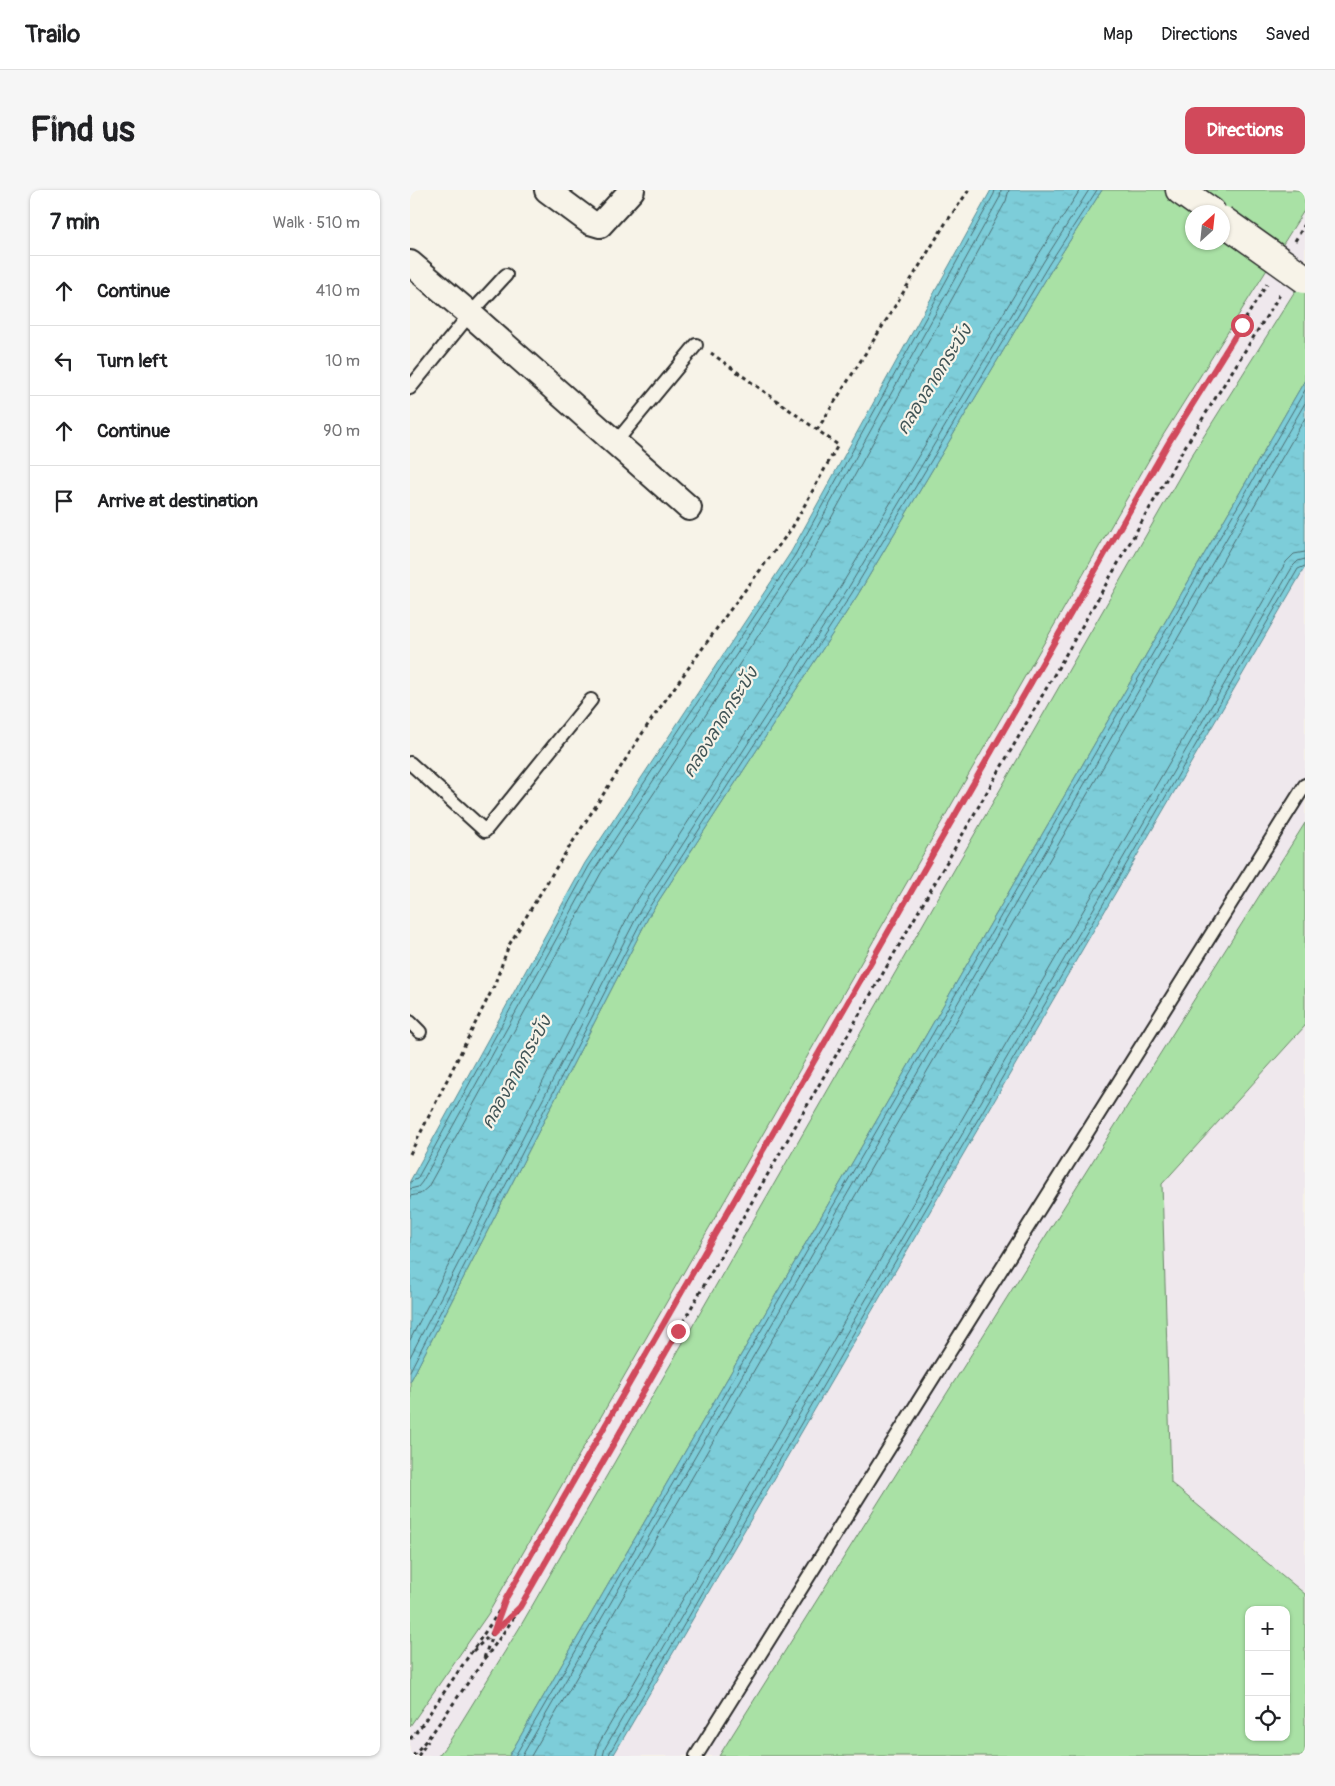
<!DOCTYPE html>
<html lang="en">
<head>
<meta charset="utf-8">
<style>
  body { margin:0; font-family:Pangolin,"Playpen Sans Thai",sans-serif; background:#f6f6f6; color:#202124 }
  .controls { position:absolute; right:15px; bottom:15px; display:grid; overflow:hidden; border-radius:10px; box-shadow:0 1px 4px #0004 }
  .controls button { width:45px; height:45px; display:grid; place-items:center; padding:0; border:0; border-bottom:1px solid #e0e0e0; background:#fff; color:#202124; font:25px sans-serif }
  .compass { position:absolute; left:775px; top:15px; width:45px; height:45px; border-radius:50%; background:#fff; box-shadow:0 1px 4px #0004; rotate:27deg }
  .stop { position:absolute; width:15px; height:15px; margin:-11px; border:4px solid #d1495b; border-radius:50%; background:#fff }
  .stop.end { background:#d1495b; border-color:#fff; box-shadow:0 1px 5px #0008 }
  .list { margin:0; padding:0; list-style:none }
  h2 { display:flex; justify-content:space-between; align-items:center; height:65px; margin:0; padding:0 20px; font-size:21px }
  h2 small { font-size:16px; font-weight:400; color:#757577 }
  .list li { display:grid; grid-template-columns:32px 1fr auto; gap:15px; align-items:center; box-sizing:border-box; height:70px; padding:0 20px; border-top:1px solid #e0e0e0 }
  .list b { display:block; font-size:19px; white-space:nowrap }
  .list em { font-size:16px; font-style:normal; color:#757577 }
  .icon { flex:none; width:28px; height:28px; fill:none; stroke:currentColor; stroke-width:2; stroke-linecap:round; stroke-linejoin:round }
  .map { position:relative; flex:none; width:895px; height:1566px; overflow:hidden; border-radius:10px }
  header { display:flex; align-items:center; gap:30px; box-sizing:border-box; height:70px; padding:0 25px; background:#fff; border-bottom:1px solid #e0e0e0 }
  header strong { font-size:24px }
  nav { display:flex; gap:28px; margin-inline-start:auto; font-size:18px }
  .intro { display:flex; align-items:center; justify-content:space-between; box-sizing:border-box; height:120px; padding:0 30px }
  h1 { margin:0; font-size:35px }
  .button { padding:12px 22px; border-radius:10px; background:#d1495b; color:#fff; font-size:18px; font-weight:700 }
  main { display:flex; gap:30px; padding:0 30px }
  aside { flex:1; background:#fff; border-radius:10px; box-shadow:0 1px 4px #0004 }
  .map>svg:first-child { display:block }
  .built { fill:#efe8ed; fill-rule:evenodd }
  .grass { fill:#a9e1a5; stroke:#6a8668; fill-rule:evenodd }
  .water { fill:url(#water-ripples); stroke:#5c8c93 }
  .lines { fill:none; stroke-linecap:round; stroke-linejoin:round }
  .shore { stroke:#4c6c71; stroke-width:1 }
  .service-casing { stroke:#2b2b2b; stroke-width:16 }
  .minor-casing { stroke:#2b2b2b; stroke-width:28 }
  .tertiary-casing { stroke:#2b2b2b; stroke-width:31 }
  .path { stroke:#2b2b2b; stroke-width:3; stroke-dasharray:4 4; stroke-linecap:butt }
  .service { stroke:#f7f3e8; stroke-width:12 }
  .minor { stroke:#f7f3e8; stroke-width:24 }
  .tertiary { stroke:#f7f3e8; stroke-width:28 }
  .tertiary-bridge-casing { stroke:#2b2b2b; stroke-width:31; stroke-linecap:butt }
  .tertiary-bridge { stroke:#f7f3e8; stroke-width:28 }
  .route { stroke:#d1495b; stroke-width:6 }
  .labels { text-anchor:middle; stroke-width:4.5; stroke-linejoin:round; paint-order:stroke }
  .water-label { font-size:18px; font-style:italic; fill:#405456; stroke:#f7f3e8 }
</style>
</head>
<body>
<header>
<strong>Trailo</strong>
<nav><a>Map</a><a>Directions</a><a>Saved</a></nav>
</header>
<div class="intro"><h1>Find us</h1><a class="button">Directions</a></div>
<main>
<aside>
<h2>7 min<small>Walk · 510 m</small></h2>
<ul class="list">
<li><svg class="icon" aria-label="ahead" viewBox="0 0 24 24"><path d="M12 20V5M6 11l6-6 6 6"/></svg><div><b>Continue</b></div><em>410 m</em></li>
<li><svg class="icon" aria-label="left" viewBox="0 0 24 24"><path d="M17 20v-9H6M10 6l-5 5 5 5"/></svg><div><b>Turn left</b></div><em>10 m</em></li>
<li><svg class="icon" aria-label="ahead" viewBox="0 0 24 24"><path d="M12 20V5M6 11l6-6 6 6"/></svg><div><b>Continue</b></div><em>90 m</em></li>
<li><svg class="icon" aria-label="arrive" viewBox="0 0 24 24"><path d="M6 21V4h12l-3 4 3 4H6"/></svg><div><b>Arrive at destination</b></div></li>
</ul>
</aside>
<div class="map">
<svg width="895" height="1566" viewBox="0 0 895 1566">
  <defs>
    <pattern id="water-ripples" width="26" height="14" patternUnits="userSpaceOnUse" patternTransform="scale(1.25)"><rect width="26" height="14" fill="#7dcdd9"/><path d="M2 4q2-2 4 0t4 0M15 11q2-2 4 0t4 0" fill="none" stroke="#6cb0ba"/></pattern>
  </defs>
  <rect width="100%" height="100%" fill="#f7f3e8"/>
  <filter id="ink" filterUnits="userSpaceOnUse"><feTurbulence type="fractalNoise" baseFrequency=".02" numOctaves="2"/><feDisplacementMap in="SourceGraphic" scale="10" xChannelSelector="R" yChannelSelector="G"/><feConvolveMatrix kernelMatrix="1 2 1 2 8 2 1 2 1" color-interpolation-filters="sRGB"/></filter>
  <g filter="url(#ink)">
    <path class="built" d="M895,0V1566H0V1356L782,52H812ZM839,1420H876V1547H839Z"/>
    <g class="grass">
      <path d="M692,0H895V19L752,247L78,1424L0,1536V1192L240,724L447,406L643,77ZM782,22H812V52H782Z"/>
      <path d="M895,85V190L99,1566H28L39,1552L110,1437L782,265Z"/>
      <path d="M895,633V836L752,994L761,1293L895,1404V1566H309ZM839,1420H876V1547H839Z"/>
    </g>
    <g class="water">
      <path d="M581,0H692L643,77L447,406L240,724L0,1192V991L175,673L381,362Z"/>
      <path d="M895,190V377L203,1566H99Z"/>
    </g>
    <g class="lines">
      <g class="shore">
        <path d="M0,992L7,989L179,676L385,365L584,4L585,0"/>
        <path d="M0,999L8,997L12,992L185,679L390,368L590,7L591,0"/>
        <path d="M0,1006L10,1004L18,997L191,683L397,372L596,11L599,0"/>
        <path d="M0,1150L224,715L431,396L627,67L670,0"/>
        <path d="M0,1167L231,719L437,400L634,71L679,0"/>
        <path d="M0,1181L236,722L442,403L639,74L687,0"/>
        <path d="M105,1566L895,200"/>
        <path d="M112,1566L895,213"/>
        <path d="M121,1566L895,228"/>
        <path d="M186,1566L188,1555L876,372L884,364L895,362"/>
        <path d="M193,1566L195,1558L883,376L888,371L895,369"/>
        <path d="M199,1566L200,1562L888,379L895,376"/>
      </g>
      <g class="service-casing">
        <g id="service">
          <path d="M0,198L60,124L96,85"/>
          <path d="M205,253L286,155"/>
          <path d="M0,573L75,641L181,510"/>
          <path d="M0,832L10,842"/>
          <path d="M286,1566L895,595"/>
        </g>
      </g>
      <g class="minor-casing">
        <g id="minor">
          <path d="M137,0L180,32L190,35L222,0"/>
          <path d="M0,73L60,124L279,318"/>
        </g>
      </g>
      <g class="tertiary-casing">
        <path id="tertiary" d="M770,0L801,22"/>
      </g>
      <g class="path">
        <path d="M885,51L895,34"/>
        <path d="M407,240L477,129L535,34L559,0"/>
        <path d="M0,964L84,796L99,755L144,681L239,533L317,424L382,338L428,255L301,163"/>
        <path d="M63,1461L106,1421"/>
        <path d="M74,1468L91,1420"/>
        <path d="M0,1549L11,1536L86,1426L759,252L857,94"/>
        <path d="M3,1566L23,1542L101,1432L773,260L871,103"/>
        <path d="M8,1566L18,1551"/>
      </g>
      <use href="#service" class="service"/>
      <use href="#minor" class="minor"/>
      <use href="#tertiary" class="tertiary"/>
      <g class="tertiary-bridge-casing">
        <path id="tertiary-bridge" d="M812,30L895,89"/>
      </g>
      <use href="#tertiary-bridge" class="tertiary-bridge"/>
    </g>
  </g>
  <g class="lines" filter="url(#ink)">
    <path class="route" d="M268,1141L110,1417L83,1443L95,1410L125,1358L759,252L832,135"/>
  </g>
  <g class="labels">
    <g class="water-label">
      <text transform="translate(524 189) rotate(-58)" y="6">คลองลาดกระบัง</text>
      <text transform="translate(310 532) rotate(-58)" y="6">คลองลาดกระบัง</text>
      <text transform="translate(106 882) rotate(-61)" y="6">คลองลาดกระบัง</text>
    </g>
  </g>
</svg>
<div class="controls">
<button>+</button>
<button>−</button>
<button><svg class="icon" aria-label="locate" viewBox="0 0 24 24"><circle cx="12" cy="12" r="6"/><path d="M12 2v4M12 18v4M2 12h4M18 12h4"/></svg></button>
</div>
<svg class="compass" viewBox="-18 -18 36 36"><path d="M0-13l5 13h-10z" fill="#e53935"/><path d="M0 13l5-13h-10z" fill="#757577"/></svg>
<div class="stop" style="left:832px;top:135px"></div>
<div class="stop end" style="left:268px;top:1141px"></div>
</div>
</main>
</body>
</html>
